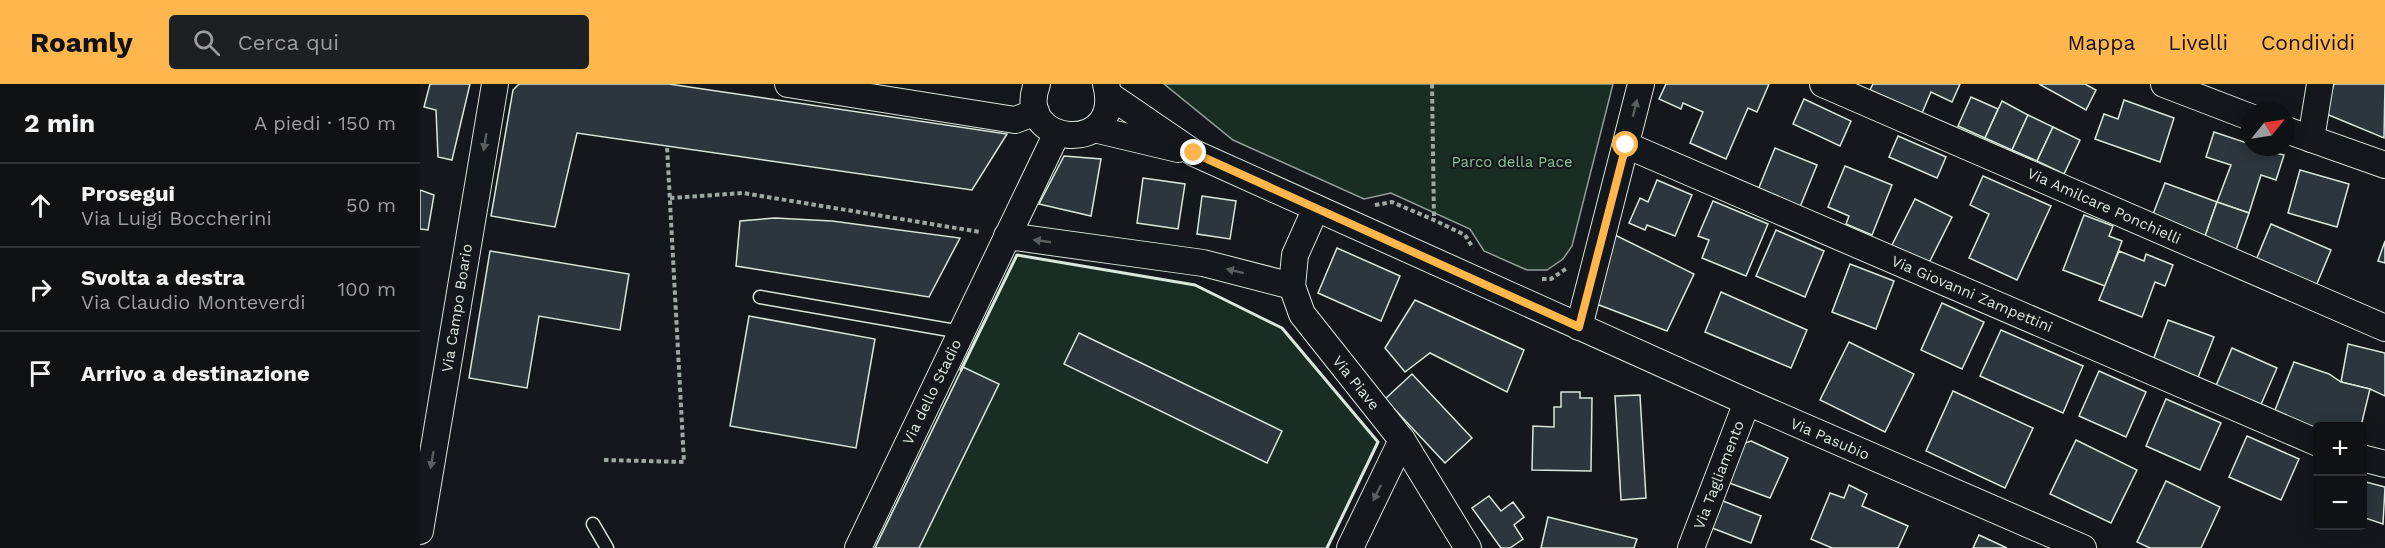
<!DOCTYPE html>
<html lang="it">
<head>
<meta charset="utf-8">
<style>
  body { margin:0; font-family:"Work Sans",sans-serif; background:#1d2022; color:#f1f3f6 }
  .controls { position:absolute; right:18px; bottom:18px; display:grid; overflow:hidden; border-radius:6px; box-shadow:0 3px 15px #0003 }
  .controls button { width:54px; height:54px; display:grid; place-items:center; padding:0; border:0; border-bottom:2px solid #2f3234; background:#0f1215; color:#f1f3f6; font:30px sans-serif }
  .compass { position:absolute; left:1821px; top:18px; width:54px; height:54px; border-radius:50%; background:#0f1215; box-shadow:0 3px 15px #0003; rotate:60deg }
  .stop { position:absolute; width:18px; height:18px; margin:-14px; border:4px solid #ffb74d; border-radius:50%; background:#fff }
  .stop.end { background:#ffb74d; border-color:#fff; box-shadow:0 2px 6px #0008 }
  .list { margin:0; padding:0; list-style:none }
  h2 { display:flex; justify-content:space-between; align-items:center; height:78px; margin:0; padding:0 24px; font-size:26px }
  h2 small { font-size:20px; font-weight:400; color:#9b9ea0 }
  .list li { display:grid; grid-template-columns:39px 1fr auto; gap:18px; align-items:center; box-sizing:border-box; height:84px; padding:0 24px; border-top:2px solid #2f3234 }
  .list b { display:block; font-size:22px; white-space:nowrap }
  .list p { margin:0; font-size:20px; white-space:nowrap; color:#9b9ea0 }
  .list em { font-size:20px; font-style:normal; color:#9b9ea0 }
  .icon { flex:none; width:33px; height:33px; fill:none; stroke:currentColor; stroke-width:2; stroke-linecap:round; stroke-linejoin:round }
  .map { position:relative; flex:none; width:1965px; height:464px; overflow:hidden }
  header { display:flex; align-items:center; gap:36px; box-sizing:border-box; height:84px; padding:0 30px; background:#ffb74d; color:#111 }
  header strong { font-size:28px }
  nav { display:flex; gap:33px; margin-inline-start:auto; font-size:21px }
  .search { width:420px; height:54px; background:#1d2022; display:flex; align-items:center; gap:15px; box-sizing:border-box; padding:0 21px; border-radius:6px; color:#9b9ea0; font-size:22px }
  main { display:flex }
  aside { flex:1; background:#0f1215 }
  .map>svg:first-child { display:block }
  .green { fill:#1a2d24; stroke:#939e99; stroke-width:1.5 }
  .building { fill:#2c363c; stroke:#d8e6dc; stroke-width:1.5 }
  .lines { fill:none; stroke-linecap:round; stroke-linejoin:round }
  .lane-casing { stroke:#d8e6dc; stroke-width:15 }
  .street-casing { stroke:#d8e6dc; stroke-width:28 }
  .path { stroke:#9da8a2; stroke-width:4; stroke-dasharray:4.5 3; stroke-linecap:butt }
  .lane { stroke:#14181c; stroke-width:12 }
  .street { stroke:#14181c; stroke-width:26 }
  .wall { stroke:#d8e6dc; stroke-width:3 }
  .oneway { fill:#59605f }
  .route { stroke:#ffb74d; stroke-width:8 }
  .labels { text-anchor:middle; stroke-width:4.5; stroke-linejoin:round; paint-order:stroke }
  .park-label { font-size:15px; fill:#8ac095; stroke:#14181c }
  .street-label { font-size:15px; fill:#d8e6dc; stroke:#14181c }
</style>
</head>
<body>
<header>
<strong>Roamly</strong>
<div class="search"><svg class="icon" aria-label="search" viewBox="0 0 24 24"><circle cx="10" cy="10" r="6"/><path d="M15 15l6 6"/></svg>Cerca qui</div>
<nav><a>Mappa</a><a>Livelli</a><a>Condividi</a></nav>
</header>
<main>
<aside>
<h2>2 min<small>A piedi · 150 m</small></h2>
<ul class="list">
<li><svg class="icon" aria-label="ahead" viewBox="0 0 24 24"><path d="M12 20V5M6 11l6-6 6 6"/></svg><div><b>Prosegui</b><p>Via Luigi Boccherini</p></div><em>50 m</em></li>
<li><svg class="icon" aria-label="right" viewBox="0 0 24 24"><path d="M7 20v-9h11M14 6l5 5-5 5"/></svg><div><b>Svolta a destra</b><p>Via Claudio Monteverdi</p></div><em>100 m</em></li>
<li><svg class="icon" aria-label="arrive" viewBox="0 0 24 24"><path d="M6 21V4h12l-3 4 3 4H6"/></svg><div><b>Arrivo a destinazione</b></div></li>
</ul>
</aside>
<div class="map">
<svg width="1965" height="464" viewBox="0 0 1965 464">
  <rect width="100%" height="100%" fill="#14181c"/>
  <g class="green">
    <path d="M744,0H1193L1152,162L1143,175L1127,186H1107L1064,167L1050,145L971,109L944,115L813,56Z"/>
    <path d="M597,171L775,201L862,244L958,358L907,464H455Z"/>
  </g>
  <g class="building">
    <path d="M10,0H50L32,76L18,73L16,26L4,23Z"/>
    <path d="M99,0H249L587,50L552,106L157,49L135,143L71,132L93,6Z"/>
    <path d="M1246,0H1349L1337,28L1328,24L1306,75L1270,59L1283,28L1263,19L1261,25L1239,15Z"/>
    <path d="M1453,0H1540L1532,18L1511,8L1502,29L1450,6Z"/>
    <path d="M1619,0H1665L1676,6L1666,26Z"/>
    <path d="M1914,0H1965L1964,54L1904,29Z"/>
    <path d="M1551,13L1578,25L1565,54L1538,42Z"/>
    <path d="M1384,15L1431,37L1420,62L1373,40Z"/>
    <path d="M1704,16L1754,34L1740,78L1675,55L1684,30L1698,35Z"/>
    <path d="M1582,17L1608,31L1592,66L1565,54Z"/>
    <path d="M1608,31L1633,43L1617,77L1592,66Z"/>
    <path d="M1633,43L1660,56L1644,90L1617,77Z"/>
    <path d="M1794,48L1830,60V63L1864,71L1856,96L1841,91L1829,129L1797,118L1811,81L1786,73Z"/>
    <path d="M1478,52L1526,73L1517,94L1469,73Z"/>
    <path d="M1355,64L1397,81L1380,123L1338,106Z"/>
    <path d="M644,72L681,75L671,132L619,120Z"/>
    <path d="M1425,82L1472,101L1452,151L1426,140L1429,132L1408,123Z"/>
    <path d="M1880,86L1929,100L1917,143L1868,129Z"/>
    <path d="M1563,92L1631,122L1597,196L1549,174L1569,130L1550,121Z"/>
    <path d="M723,94L765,100L758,145L717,139Z"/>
    <path d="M1237,96L1272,111L1255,152L1227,141L1225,146L1209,139L1220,114L1228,118Z"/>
    <path d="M1745,99L1797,118L1783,158L1730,138Z"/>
    <path d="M0,106L14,111L8,146L0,145Z"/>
    <path d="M782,112L816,117L810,155L777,150Z"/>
    <path d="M1495,115L1532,133L1508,181L1471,163Z"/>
    <path d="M1293,117L1348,140L1326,192L1282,174L1289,156L1278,152Z"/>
    <path d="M1797,118L1829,129L1815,169L1783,158Z"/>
    <path d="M1664,131L1693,142L1689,152L1702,157L1685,202L1643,186Z"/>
    <path d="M355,134L412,137L540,154L509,213L316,182L320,137Z"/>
    <path d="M1851,140L1911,166L1896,202L1836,176Z"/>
    <path d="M1356,146L1404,167L1385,213L1336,192Z"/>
    <path d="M1193,150L1274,190L1247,247L1174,219Z"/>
    <path d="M1965,157V179L1958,177Z"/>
    <path d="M917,164L980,192L961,237L898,209Z"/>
    <path d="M70,167L209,190L200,246L119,232L107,304L49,294Z"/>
    <path d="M1699,167L1724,177L1726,170L1753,181L1745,202L1735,198L1722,233L1679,216Z"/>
    <path d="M1430,180L1474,197L1456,245L1412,228Z"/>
    <path d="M1301,208L1387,246L1371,284L1285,248Z"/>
    <path d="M995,216L1104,266L1087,308L1010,269L985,288L965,264Z"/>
    <path d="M1522,219L1564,238L1542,285L1501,266Z"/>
    <path d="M329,232L455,255L436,364L310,342Z"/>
    <path d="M1748,236L1794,253L1777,296L1732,279Z"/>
    <path d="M1581,246L1663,282L1643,329L1560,292Z"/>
    <path d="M659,249L862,347L847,379L644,280Z"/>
    <path d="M1429,258L1494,290L1465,348L1400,316Z"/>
    <path d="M1928,260L1965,269V312L1950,305L1921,298Z"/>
    <path d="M1812,264L1857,284L1839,325L1795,304Z"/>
    <path d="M1874,278L1909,290L1921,298L1950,305L1941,342H1898V348L1855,326Z"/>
    <path d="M543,283L579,300L499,464H455Z"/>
    <path d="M1679,287L1726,308L1706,353L1659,332Z"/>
    <path d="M992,290L1052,354L1025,379L965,315Z"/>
    <path d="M1533,307L1613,344L1585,404L1506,367Z"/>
    <path d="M1141,308H1160V314H1172L1171,387L1112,386L1113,342L1134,343V323H1141Z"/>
    <path d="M1220,311L1226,414L1201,416L1195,312Z"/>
    <path d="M1746,315L1801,339L1780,386L1726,362Z"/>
    <path d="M1827,352L1879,375L1861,416L1809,393Z"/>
    <path d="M1656,356L1717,386L1691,439L1630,410Z"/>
    <path d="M1331,357L1368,374L1350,414L1304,397L1316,362Z"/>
    <path d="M1746,397L1800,423L1781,464H1730L1717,458Z"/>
    <path d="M1942,397L1965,403L1963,440L1942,433Z"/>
    <path d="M1429,401L1447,410L1442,422L1488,442L1478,464H1412L1391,455L1410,409L1424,414Z"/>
    <path d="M1069,412L1081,427L1093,418L1104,433L1094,441L1103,455L1090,464H1081L1052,424Z"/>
    <path d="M1298,415L1341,432L1331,459L1287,442Z"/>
    <path d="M1128,433L1217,455L1214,464H1121Z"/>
    <path d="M1559,451L1587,464H1553Z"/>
  </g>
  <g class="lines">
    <g class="lane-casing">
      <g id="lane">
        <path d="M340,213L541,248"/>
        <path d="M173,440L187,464"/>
      </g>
    </g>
    <g class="street-casing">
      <g id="street">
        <path d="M368,0L595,36L616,28"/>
        <path d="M617,0C593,62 705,74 686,0"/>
        <path d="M1403,0L1965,244"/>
        <path d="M1744,0L1830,33"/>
        <path d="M689,11L774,69L1327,318L1663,464"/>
        <path d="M674,45L758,65"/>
        <path d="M1866,46L1965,81"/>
        <path d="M1891,55L1900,0"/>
        <path d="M1206,61L1898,359"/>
        <path d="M896,124L875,171L872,202L882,230L982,356L1048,464"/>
        <path d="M587,152L783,179L872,202"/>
        <path d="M1159,243L1221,0"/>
        <path d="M1942,374L1965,380"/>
        <path d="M0,447L75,0"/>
        <path d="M438,464L637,49"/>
        <path d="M930,464L982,356"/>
        <path d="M1271,464L1327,318"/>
      </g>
    </g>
    <g class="path">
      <path d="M1012,0L1014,136"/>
      <path d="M250,114L323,109L560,148"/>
      <path d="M955,121L972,118L1014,136L1045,151L1053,164"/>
      <path d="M1122,195H1131L1147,184"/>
      <path d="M184,376L264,378L247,62"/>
    </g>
    <use href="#lane" class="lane"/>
    <use href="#street" class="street"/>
    <path class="wall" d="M541,286L597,171L775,201L862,244L958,358L907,464"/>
  </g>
  <defs><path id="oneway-solid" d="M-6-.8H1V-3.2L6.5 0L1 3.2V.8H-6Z" transform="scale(1.5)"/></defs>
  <g class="oneway">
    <use href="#oneway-solid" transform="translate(1215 24) rotate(-76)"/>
    <use href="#oneway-solid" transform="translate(65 58) rotate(99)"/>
    <use href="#oneway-solid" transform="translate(622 157) rotate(-172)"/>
    <use href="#oneway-solid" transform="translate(815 187) rotate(-166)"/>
    <use href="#oneway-solid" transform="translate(12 376) rotate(100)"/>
    <use href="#oneway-solid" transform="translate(957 409) rotate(116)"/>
  </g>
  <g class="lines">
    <path class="route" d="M774,69L1159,243L1206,61"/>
  </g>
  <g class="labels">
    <g class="park-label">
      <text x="1092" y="83">Parco della Pace</text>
    </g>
    <g class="street-label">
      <text transform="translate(1684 122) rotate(24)" y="5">Via Amilcare Ponchielli</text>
      <text transform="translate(1552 210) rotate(23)" y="5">Via Giovanni Zampettini</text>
      <text transform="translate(37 224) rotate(-81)" y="5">Via Campo Boario</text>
      <text transform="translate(936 299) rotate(51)" y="5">Via Piave</text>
      <text transform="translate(512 308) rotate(-64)" y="5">Via dello Stadio</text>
      <text transform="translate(1410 355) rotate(23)" y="5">Via Pasubio</text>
      <text transform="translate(1299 391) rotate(-69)" y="5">Via Tagliamento</text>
    </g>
  </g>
</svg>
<div class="controls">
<button>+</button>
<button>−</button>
</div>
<svg class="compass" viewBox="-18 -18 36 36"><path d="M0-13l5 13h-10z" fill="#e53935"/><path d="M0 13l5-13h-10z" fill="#9b9ea0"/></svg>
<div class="stop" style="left:1206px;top:61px"></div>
<div class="stop end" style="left:774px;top:69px"></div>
</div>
</main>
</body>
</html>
